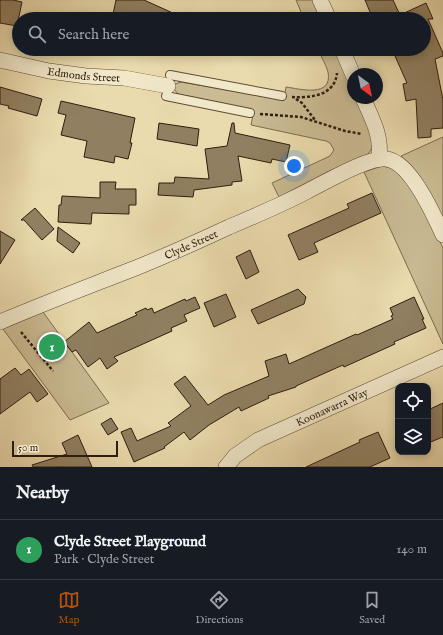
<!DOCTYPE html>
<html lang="en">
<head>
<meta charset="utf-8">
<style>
  body { margin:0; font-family:"IM FELL English",serif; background:#20242c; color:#f1f3f6 }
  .controls { position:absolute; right:12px; bottom:12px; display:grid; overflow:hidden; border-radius:8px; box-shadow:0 2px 10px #0003 }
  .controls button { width:36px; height:36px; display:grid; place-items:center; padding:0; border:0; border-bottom:1px solid #363941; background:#171b24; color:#f1f3f6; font:20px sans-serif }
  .compass { position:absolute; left:347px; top:68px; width:36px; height:36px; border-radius:50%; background:#171b24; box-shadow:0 2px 10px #0003; rotate:147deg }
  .scale { position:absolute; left:12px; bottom:10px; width:106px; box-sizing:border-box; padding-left:4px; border:2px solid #2f1d0e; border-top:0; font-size:11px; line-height:14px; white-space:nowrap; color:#2f1d0e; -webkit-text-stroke:3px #f1e8ca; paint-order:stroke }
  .you { position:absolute; left:294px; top:166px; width:14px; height:14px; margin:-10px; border:3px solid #fff; border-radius:50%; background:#1a73e8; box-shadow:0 0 0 6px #1a73e833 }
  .badge { display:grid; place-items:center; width:26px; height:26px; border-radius:50%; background:#b45309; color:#fff; font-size:13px; font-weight:700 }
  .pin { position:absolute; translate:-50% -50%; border:2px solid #fff; box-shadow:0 1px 4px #0006 }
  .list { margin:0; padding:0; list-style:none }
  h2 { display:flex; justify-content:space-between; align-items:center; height:52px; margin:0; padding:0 16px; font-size:17px }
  h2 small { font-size:13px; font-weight:400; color:#9ea1a6 }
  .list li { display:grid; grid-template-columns:26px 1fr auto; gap:12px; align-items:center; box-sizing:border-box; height:60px; padding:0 16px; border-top:1px solid #363941 }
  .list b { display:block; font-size:15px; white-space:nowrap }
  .list p { margin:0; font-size:13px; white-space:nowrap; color:#9ea1a6 }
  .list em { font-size:13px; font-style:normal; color:#9ea1a6 }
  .icon { flex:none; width:22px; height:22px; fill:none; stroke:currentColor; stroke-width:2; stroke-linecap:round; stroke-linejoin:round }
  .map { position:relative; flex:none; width:443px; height:467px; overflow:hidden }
  .search { position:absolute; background:#171b24; box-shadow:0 2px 10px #0003; left:12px; right:12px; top:12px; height:44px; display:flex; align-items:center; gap:10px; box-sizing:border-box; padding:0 14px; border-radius:22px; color:#9ea1a6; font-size:15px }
  .sheet { height:112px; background:#171b24 }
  nav { display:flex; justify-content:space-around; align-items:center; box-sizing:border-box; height:56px; border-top:1px solid #363941; background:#171b24; font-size:11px; color:#9ea1a6 }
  nav a { display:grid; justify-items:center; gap:2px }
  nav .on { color:#b45309 }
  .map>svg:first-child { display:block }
  .green { fill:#cabb93; stroke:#7c6c50 }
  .building { fill:#908061; stroke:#2f1d0e }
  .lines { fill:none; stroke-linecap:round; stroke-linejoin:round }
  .service-casing { stroke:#5e4c36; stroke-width:10 }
  .minor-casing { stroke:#5e4c36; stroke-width:16 }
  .path { stroke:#2f1d0e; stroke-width:2.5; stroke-dasharray:3 2; stroke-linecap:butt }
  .service { stroke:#f1e8ca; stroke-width:8 }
  .minor { stroke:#f1e8ca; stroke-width:15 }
  .labels { text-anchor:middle; stroke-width:3; stroke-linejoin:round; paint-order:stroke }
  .street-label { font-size:11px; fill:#2f1d0e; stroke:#f1e8ca }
</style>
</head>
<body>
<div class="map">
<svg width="443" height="467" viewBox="0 0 443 467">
  <rect width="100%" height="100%" fill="#eadbae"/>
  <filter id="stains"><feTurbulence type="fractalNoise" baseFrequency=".005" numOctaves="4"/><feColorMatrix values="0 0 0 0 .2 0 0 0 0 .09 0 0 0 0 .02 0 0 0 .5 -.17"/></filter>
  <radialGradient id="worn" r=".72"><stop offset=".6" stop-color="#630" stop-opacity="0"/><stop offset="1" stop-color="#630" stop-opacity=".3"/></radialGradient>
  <g class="green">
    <path d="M296,0H313L322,19H304Z"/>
    <path d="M318,49H335L353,91V98H356L371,133L373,147L368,154L327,172L279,197L272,183L330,156L334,150L330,143L326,141L251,125L254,110L178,94L174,89L175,84L181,82L284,100L286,87C300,89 333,98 328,72C326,65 321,56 318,49Z"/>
    <path d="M443,137V219C432,196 421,172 401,156Z"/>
    <path d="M382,166L392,168L407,182L430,220L443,248V344L364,172Z"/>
    <path d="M43,312L109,403L70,420L3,329Z"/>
  </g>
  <g class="building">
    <path d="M0,0H13L22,2L17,26L0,23Z"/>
    <path d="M116,0H144L186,19H112Z"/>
    <path d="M365,0H393L400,15L426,3L433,19H428L443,53V56L435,59L443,100V128L431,129V137L418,138L416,99L406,101L403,84L407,83L395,56L411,49H424V19H373Z"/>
    <path d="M0,87L42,99L37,116L8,108L9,106L0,104Z"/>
    <path d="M61,101L135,118L130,143H132L128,159L115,156L114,163L84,157L87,141L61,135L66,115L58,113Z"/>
    <path d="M159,123L199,129L197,146L157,139Z"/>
    <path d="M232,123H234L235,133L290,145L286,162L272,159L271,163L238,156L242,181L232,182V185L194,190L193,197L158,195L159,183H174L175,177L209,179L205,149L227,146Z"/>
    <path d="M100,182H116L115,189H136V205H129V214L92,213L91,224L58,222L59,205H61L62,196L100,198Z"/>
    <path d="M372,193L381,213L314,243L318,252L299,260L288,235L349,208L347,204Z"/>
    <path d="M35,208L54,229L42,240L24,220H21Z"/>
    <path d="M58,227L80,243L73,253L57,241Z"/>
    <path d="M0,231L15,240L0,264Z"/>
    <path d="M250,250L259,272L246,279L236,257Z"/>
    <path d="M298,289L306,297L304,304L258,324L251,310Z"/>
    <path d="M226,294L236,317L214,327L204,303Z"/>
    <path d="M195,297L200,308L184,315L187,321L171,328L172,331L114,357L118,361L107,369L100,358L88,367L76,350L72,352L64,342L89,322L97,333L137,315L135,313L146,308L147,310L152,308L154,313L185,299L186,301Z"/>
    <path d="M414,297L424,319H422L426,328L394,342L395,344L344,367L343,365L296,386V387L268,396L269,398L241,411L239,407L209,425L190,440L184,432L164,447L165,448L134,462L121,432L131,428L137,441L171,426L168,423L191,406L174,384L185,376L208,405L224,395L269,376L265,361L286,354L289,364L356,334L357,335L393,319L391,316L393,315L390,308Z"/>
    <path d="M15,368L21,375L29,369L48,394L37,402L30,392L0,414V379Z"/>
    <path d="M443,403V437L428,443V410Z"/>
    <path d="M111,418L118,429L108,435L101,424Z"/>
    <path d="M378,432L390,458L370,467H306L360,442L359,440Z"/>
    <path d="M78,435L92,467H33L32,465L67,454L62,443Z"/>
  </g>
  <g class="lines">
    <g class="service-casing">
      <g id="service">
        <path d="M170,75L282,96"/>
        <path d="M166,96L250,113"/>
      </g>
    </g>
    <g class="minor-casing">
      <g id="minor">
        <path d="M320,0L329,19"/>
        <path d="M342,49L353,75"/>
        <path id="s1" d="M0,60L49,71L86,76L124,78L168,86"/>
        <path d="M363,98C372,119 382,135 379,159"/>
        <path id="s2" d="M0,322C47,302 95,284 143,265C172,253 201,240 229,227C255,216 281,205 306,192C324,183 369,156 387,159C411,163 434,215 443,235"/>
        <path id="s3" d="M226,467L235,456L258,440L443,357"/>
      </g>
    </g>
    <g class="path">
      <path d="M292,97C310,98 335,96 337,73"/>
      <path d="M296,99L302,103L315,120"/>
      <path d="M260,114L301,117L345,131L362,134"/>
      <path d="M21,332L53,371"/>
    </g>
    <use href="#service" class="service"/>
    <use href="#minor" class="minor"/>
  </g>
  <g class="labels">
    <g class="street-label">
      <text dy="4" stroke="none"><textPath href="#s1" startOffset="85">Edmonds Street</textPath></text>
      <text dy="4" stroke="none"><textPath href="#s2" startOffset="206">Clyde Street</textPath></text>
      <text dy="4" stroke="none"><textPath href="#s3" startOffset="123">Koonawarra Way</textPath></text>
    </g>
  </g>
  <rect width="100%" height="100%" filter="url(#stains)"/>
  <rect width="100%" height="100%" fill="url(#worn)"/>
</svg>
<div class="controls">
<button><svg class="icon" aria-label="locate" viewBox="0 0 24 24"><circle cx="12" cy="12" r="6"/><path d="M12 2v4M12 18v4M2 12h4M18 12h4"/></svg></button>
<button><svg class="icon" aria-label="layers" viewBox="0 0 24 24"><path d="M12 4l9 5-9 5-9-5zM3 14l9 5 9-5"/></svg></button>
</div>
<svg class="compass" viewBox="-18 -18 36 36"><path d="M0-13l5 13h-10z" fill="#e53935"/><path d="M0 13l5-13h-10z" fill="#9ea1a6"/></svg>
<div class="scale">50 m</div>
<div class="you"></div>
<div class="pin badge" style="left:52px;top:347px;background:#2e9e5b">1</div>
<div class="search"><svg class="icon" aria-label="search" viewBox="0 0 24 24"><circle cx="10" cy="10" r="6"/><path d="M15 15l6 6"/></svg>Search here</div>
</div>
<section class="sheet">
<h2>Nearby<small></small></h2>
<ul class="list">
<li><span class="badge" style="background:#2e9e5b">1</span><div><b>Clyde Street Playground</b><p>Park · Clyde Street</p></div><em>140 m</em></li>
</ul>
</section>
<nav>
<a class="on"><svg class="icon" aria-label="map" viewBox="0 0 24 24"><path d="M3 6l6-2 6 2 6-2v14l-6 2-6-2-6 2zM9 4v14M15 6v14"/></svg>Map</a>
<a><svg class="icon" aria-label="directions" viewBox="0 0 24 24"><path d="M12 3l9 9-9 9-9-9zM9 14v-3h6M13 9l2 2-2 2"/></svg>Directions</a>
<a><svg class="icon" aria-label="saved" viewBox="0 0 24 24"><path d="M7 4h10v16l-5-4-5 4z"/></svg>Saved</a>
</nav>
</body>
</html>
